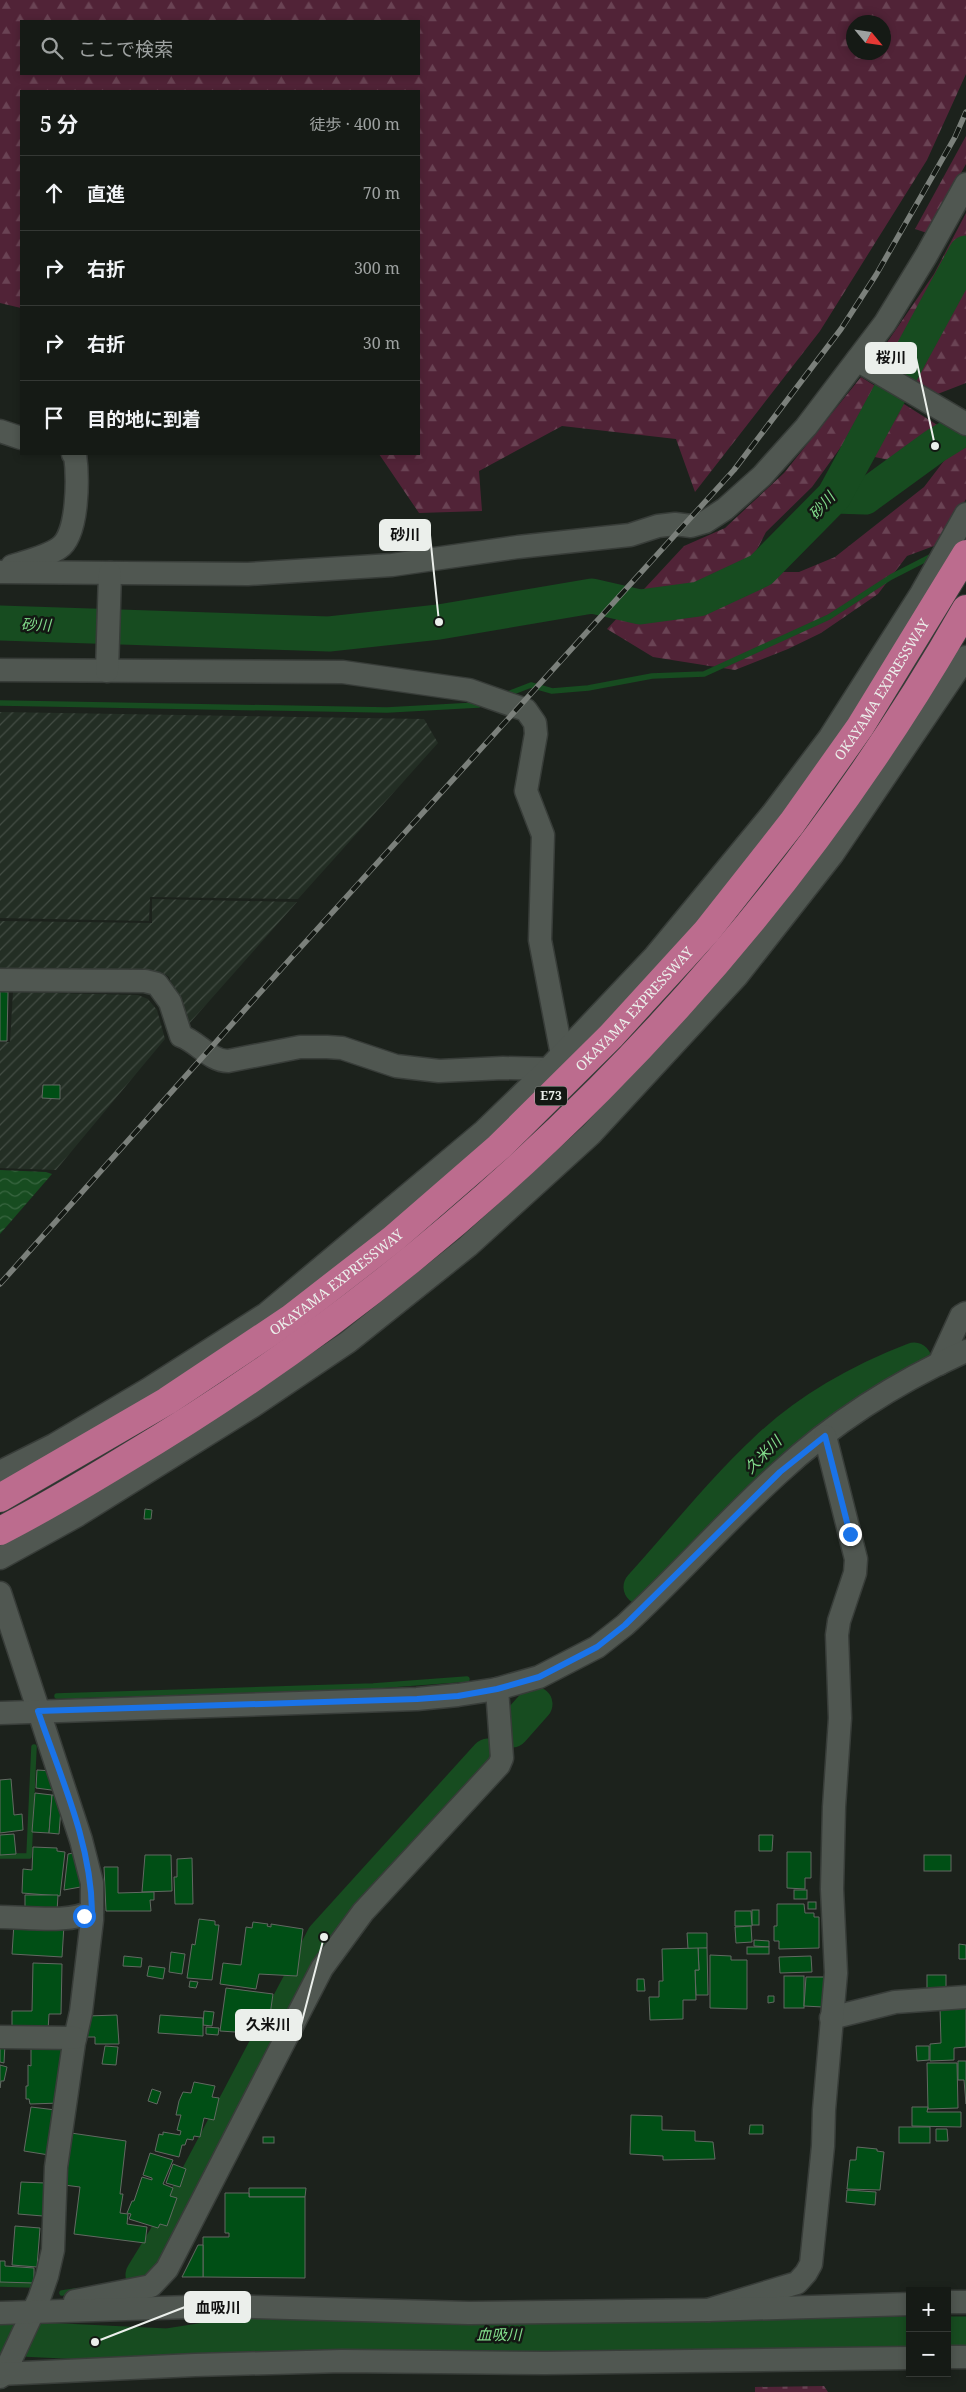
<!DOCTYPE html>
<html lang="ja">
<head>
<meta charset="utf-8">
<style>
  body { margin:0; font-family:"Noto Serif","Noto Sans JP",serif; background:#1e231e; color:#f1f3f6 }
  .controls { position:absolute; right:15px; bottom:15px; display:grid; overflow:hidden; border-radius:0px; box-shadow:0 2px 8px #0003 }
  .controls button { width:45px; height:45px; display:grid; place-items:center; padding:0; border:0; border-bottom:1px solid #343834; background:#151a15; color:#f1f3f6; font:25px sans-serif }
  .compass { position:absolute; left:846px; top:15px; width:45px; height:45px; border-radius:50%; background:#151a15; box-shadow:0 2px 8px #0003; rotate:119deg }
  .stop { position:absolute; width:15px; height:15px; margin:-11px; border:4px solid #1a73e8; border-radius:50%; background:#fff }
  .stop.end { background:#1a73e8; border-color:#fff; box-shadow:0 1px 5px #0008 }
  .list { margin:0; padding:0; list-style:none }
  h2 { display:flex; justify-content:space-between; align-items:center; height:65px; margin:0; padding:0 20px; font-size:21px }
  h2 small { font-size:16px; font-weight:400; color:#9da1a0 }
  .list li { display:grid; grid-template-columns:32px 1fr auto; gap:15px; align-items:center; box-sizing:border-box; height:75px; padding:0 20px; border-top:1px solid #343834 }
  .list b { display:block; font-size:19px; white-space:nowrap }
  .list em { font-size:16px; font-style:normal; color:#9da1a0 }
  .icon { flex:none; width:28px; height:28px; fill:none; stroke:currentColor; stroke-width:2; stroke-linecap:round; stroke-linejoin:round }
  .map { position:relative; flex:none; width:966px; height:2392px; overflow:hidden }
  .search { position:absolute; background:#151a15; box-shadow:0 2px 8px #0003; left:20px; top:20px; width:400px; height:55px; display:flex; align-items:center; gap:12px; box-sizing:border-box; padding:0 18px; border-radius:0px; color:#9da1a0; font-size:19px }
  .panel { position:absolute; background:#151a15; box-shadow:0 2px 8px #0003; left:20px; top:90px; width:400px; height:365px; border-radius:0px }
  .map>svg:first-child { display:block }
  .industrial { fill:url(#industrial-furrows) }
  .forest { fill:url(#forest-firs); fill-rule:evenodd }
  .cemetery { fill:url(#cemetery-stones) }
  .water { fill:url(#water-waves) }
  .lines { fill:none; stroke-linecap:round; stroke-linejoin:round }
  .stream { stroke:#174c20; stroke-width:5.5 }
  .river { stroke:#174c20; stroke-width:35 }
  .building { fill:#004f15; stroke:#626962 }
  .minor-casing { stroke:#383d39; stroke-width:25 }
  .highway-casing { stroke:#383d39; stroke-width:30 }
  .minor { stroke:#505751; stroke-width:22 }
  .highway { stroke:#bc6c8e; stroke-width:28 }
  .rail-casing { stroke:#7b807b; stroke-width:5.5 }
  .rail { stroke:#131813; stroke-width:4; stroke-dasharray:11; stroke-linecap:butt }
  .route { stroke:#1a73e8; stroke-width:6 }
  .labels { text-anchor:middle; stroke-width:5; stroke-linejoin:round; paint-order:stroke }
  .shield { fill:#131813; stroke:#aaaeaa; stroke-width:1 }
  .shield-label { font-size:12px; font-weight:bold; fill:#ebefeb }
  .street-label { font-size:14px; fill:#ebefeb; stroke:#131813 }
  .water-label { font-size:15px; font-style:italic; fill:#80db8a; stroke:#131813 }
  .leader { fill:none; stroke:#ebefeb; stroke-width:2 }
  .callout-dot { fill:#ebefeb; stroke:#131813; stroke-width:2 }
  .callout { fill:#ebefeb; stroke:#ebefeb; stroke-width:2 }
  .callout-label { font-size:15px; text-anchor:middle; font-weight:bold; fill:#111 }
</style>
</head>
<body>
<div class="map">
<svg width="966" height="2392" viewBox="0 0 966 2392">
  <defs>
    <pattern id="industrial-furrows" width="10" height="10" patternUnits="userSpaceOnUse" patternTransform="scale(1.25)"><rect width="10" height="10" fill="#232e24"/><path d="M-1 1l2-2M0 10L10 0M9 11l2-2" fill="none" stroke="#434d44"/></pattern>
    <pattern id="forest-firs" width="22" height="20" patternUnits="userSpaceOnUse" patternTransform="scale(1.25)"><rect width="22" height="20" fill="#512337"/><path d="M5 1l3.5 6h-7zM16 11l3.5 6h-7z" fill="#6a4354"/></pattern>
    <pattern id="cemetery-stones" width="16" height="16" patternUnits="userSpaceOnUse" patternTransform="scale(1.25)"><rect width="16" height="16" fill="#512337"/><path d="M2 7V4a2 2 0 0 1 4 0v3zM10 15v-3a2 2 0 0 1 4 0v3z" fill="#6a4354"/></pattern>
    <pattern id="water-waves" width="16" height="10" patternUnits="userSpaceOnUse" patternTransform="scale(1.25)"><rect width="16" height="10" fill="#174c20"/><path d="M0 5q4-4 8 0t8 0" fill="none" stroke="#396641"/></pattern>
  </defs>
  <rect width="100%" height="100%" fill="#1c221c"/>
  <g class="industrial">
    <path d="M0,712L424,719L438,743L298,899L150,897L149,921L0,918Z"/>
    <path d="M152,899L297,902L188,1025L169,977L161,972L0,970V921L152,923Z"/>
    <path d="M13,992L138,995L148,999L157,1010L165,1039L56,1170L0,1168V1042H10Z"/>
  </g>
  <g class="forest">
    <path d="M0,0H966V74L927,160L820,331L695,492L676,439L562,426L479,471L482,511L419,513L379,454H419V91H21V308L0,303ZM419,21V74H21V21ZM884,22V52H854V22Z"/>
    <path d="M966,136V164L927,233L915,229Z"/>
    <path d="M966,213V383L935,395L877,357L934,274Z"/>
    <path d="M861,377L942,428L894,461L870,456L846,440L812,487L766,532L749,565L772,572H799L835,557L924,487L950,453L966,447V499L942,543L907,556L878,594L821,633L788,649L735,670L653,657L607,629L684,546L725,528L784,473Z"/>
  </g>
  <path class="cemetery" d="M824,2386L828,2392H755V2387Z"/>
  <path class="water" d="M0,1170L46,1172L52,1174L0,1234Z"/>
  <g class="lines">
    <g class="stream">
      <path d="M505,695L531,685L552,691L588,688L652,676L704,674L829,617L891,577L932,556"/>
      <path d="M0,703L387,710L478,705"/>
      <path d="M57,1696L373,1686L467,1679"/>
      <path d="M0,1856H29L34,1747"/>
      <path d="M134,2282L141,2273L146,2270"/>
      <path d="M0,2284L35,2285"/>
      <path d="M62,2293L75,2291"/>
    </g>
    <g class="river">
      <path d="M834,496L865,497L935,446L966,427"/>
      <path d="M0,623L329,634L439,622L592,596L640,607L699,599L761,570L834,496L966,253"/>
      <path d="M641,1587C682,1542 721,1492 766,1450C807,1411 861,1380 914,1360"/>
      <path d="M512,1730L535,1704"/>
      <path d="M143,2275L165,2239L324,1937L488,1756"/>
      <path d="M947,2334H966"/>
      <path d="M0,2338L167,2346L237,2335L910,2334"/>
    </g>
  </g>
  <g class="building">
    <path d="M0,991L8,992L7,1041H0Z"/>
    <path d="M43,1085H60V1099L42,1098Z"/>
    <path d="M145,1509L152,1510L151,1519H144Z"/>
    <path d="M37,1770L53,1771L59,1791L36,1788Z"/>
    <path d="M11,1779L14,1815L22,1814L23,1830L0,1833V1780Z"/>
    <path d="M35,1793L52,1795L49,1833L32,1832Z"/>
    <path d="M52,1795H62L59,1834L49,1833Z"/>
    <path d="M14,1834L16,1854L0,1855V1835Z"/>
    <path d="M759,1835H773L772,1851H759Z"/>
    <path d="M33,1847L57,1848V1851L65,1852L60,1896L22,1893L23,1869L32,1870Z"/>
    <path d="M79,1852L86,1886L64,1890L68,1854Z"/>
    <path d="M787,1852H811V1878H805V1889L787,1888Z"/>
    <path d="M145,1855H171L172,1891L142,1892Z"/>
    <rect x="924" y="1855" width="27" height="16"/>
    <path d="M192,1858L193,1904H175L174,1877H177V1859Z"/>
    <path d="M104,1867H118V1893L154,1892V1900H150L151,1911H106Z"/>
    <rect x="794" y="1890" width="13" height="9"/>
    <path d="M25,1895H58L57,1912L25,1911Z"/>
    <rect x="808" y="1902" width="8" height="7"/>
    <path d="M777,1904H804L805,1913H814V1917H819V1948L779,1949V1941H774V1926H777Z"/>
    <rect x="752" y="1910" width="7" height="15"/>
    <path d="M735,1911H751L752,1926H735Z"/>
    <path d="M199,1919L215,1921V1925H219L212,1980L187,1978L192,1944L195,1945Z"/>
    <path d="M253,1922L268,1924L267,1926L271,1927V1924L303,1929L297,1976L259,1974L256,1989L220,1984L223,1963L241,1965L246,1927L252,1928Z"/>
    <path d="M14,1923L64,1925L62,1957L12,1954Z"/>
    <path d="M751,1926L752,1942L736,1943L735,1927Z"/>
    <path d="M687,1933H707V1948L688,1949Z"/>
    <path d="M754,1940L769,1941V1947L754,1946Z"/>
    <path d="M959,1944L966,1945V1959H959Z"/>
    <rect x="747" y="1947" width="22" height="7"/>
    <path d="M698,1948H707L708,1995H696L695,1970H699Z"/>
    <path d="M698,1948L699,1970H695L696,2000H683V2019L650,2020L649,1997H659V1981H663L662,1949Z"/>
    <path d="M171,1952L185,1954L182,1974L169,1972Z"/>
    <path d="M710,1955L731,1956V1960H747V2009L710,2008Z"/>
    <path d="M124,1956L142,1958L141,1967L123,1966Z"/>
    <path d="M811,1956L812,1972L780,1973L779,1957Z"/>
    <path d="M33,1963L62,1964L61,2014H49L48,2030L12,2029V2011H32Z"/>
    <path d="M149,1966L165,1968L163,1979L147,1976Z"/>
    <rect x="927" y="1975" width="19" height="17"/>
    <rect x="784" y="1976" width="20" height="32"/>
    <path d="M806,1977H824L823,2007L804,2006Z"/>
    <path d="M637,1979H644L645,1991H637Z"/>
    <path d="M190,1981L198,1982L196,1988L189,1987Z"/>
    <path d="M226,1988L273,1994L270,2015H275L266,2034L220,2031Z"/>
    <path d="M768,1996H774V2002L768,2003Z"/>
    <path d="M966,2006V2047L954,2048V2060L930,2061V2044L941,2043L940,2007Z"/>
    <path d="M204,2011L214,2012L212,2026L203,2025Z"/>
    <path d="M117,2015L119,2044H95V2037H87V2016Z"/>
    <path d="M160,2015L203,2018V2036L158,2033Z"/>
    <path d="M206,2027L219,2028L218,2035L206,2034Z"/>
    <path d="M0,2044H5L4,2063L0,2062Z"/>
    <path d="M31,2045H66L60,2103L30,2104L29,2099H26V2086H28V2065L31,2066Z"/>
    <path d="M105,2046L118,2047L116,2065L102,2064Z"/>
    <path d="M916,2046H929V2060L917,2061Z"/>
    <path d="M958,2061H966V2104L964,2080H958Z"/>
    <path d="M927,2063H957L958,2108L928,2109Z"/>
    <path d="M0,2065L7,2067L4,2081H1L0,2088Z"/>
    <path d="M194,2082L215,2086L212,2097L219,2098L214,2120L204,2118L200,2137L194,2136L193,2140L187,2139L185,2145H182L179,2157L155,2151L159,2134L163,2135V2132L180,2135L181,2131L177,2130L181,2115H176L179,2101L183,2092L191,2093Z"/>
    <path d="M152,2089L161,2092L157,2104L148,2101Z"/>
    <path d="M31,2107L56,2110L49,2155L24,2151Z"/>
    <path d="M912,2107H928L927,2112H961V2127L912,2126Z"/>
    <path d="M631,2115L662,2116V2130L695,2131V2141L713,2142L715,2159L663,2160V2156L630,2154Z"/>
    <path d="M750,2125H763V2134H749Z"/>
    <rect x="899" y="2127" width="31" height="16"/>
    <path d="M936,2129H947L948,2141H936Z"/>
    <path d="M71,2133L126,2141L120,2194H123L120,2213L128,2214L127,2224L147,2227L145,2243L74,2234L80,2187L64,2185Z"/>
    <rect x="263" y="2137" width="11" height="6"/>
    <path d="M857,2147L877,2149V2151L884,2152L880,2190L847,2189L850,2160H856Z"/>
    <path d="M150,2153L173,2160L163,2184L173,2188L170,2196L177,2198L167,2226L160,2224L158,2228L129,2219L131,2214L127,2213L132,2201H134L142,2177L152,2180V2178L143,2175Z"/>
    <path d="M173,2164L186,2169L180,2187L166,2183Z"/>
    <path d="M21,2182L45,2183L43,2216L18,2214Z"/>
    <path d="M249,2188H306L305,2197H249Z"/>
    <path d="M847,2190L876,2192L875,2205L846,2202Z"/>
    <path d="M225,2193H249V2197H305V2278L203,2277V2237H229V2233H225Z"/>
    <path d="M15,2226L40,2228L37,2267L12,2265Z"/>
    <path d="M198,2245H203V2277H182Z"/>
    <path d="M0,2261H5V2266L34,2268V2283L0,2282Z"/>
  </g>
  <g class="lines">
    <g class="minor-casing">
      <g id="minor">
        <path d="M857,360L966,424"/>
        <path d="M0,431L21,438"/>
        <path d="M12,566C27,561 46,557 59,548C79,535 78,476 75,454H73"/>
        <path d="M0,572L248,574L392,565L518,547L630,535L658,526L675,524L691,526L705,522L725,509L762,476L806,427L885,323L926,256L966,184"/>
        <path d="M0,670L343,672L469,690L526,710L535,723L536,734L526,791L543,835L540,940L562,1055"/>
        <path d="M107,671L110,573"/>
        <path d="M0,980L145,981L157,984L170,1002L181,1036C198,1042 210,1061 228,1061L300,1047H327L342,1048L396,1066L439,1071L503,1068L548,1069"/>
        <path d="M939,1364L961,1316L966,1313"/>
        <path d="M0,1472L54,1445L147,1390L266,1314L484,1131L548,1069L655,956L772,814L830,737L921,594L966,514"/>
        <path d="M0,1558L78,1515L253,1406L348,1342L468,1246L591,1134L737,976L832,855L966,657"/>
        <path d="M0,1593L81,1840L92,1883V1920L81,2012L74,2043L56,2167L53,2250L47,2276L39,2299L4,2374L0,2377"/>
        <path d="M0,1713L417,1699L458,1695L497,1689L539,1677L597,1647L625,1625C678,1576 726,1521 779,1473C833,1423 899,1381 966,1351"/>
        <path d="M0,1917C26,1917 71,1924 92,1911"/>
        <path d="M831,2018L895,2002L966,1997"/>
        <path d="M0,2037L75,2038"/>
        <path d="M75,2301L151,2286L167,2269L322,1968L363,1912L499,1765L502,1758L497,1689"/>
        <path d="M947,2302H966"/>
        <path d="M708,2310L797,2283L806,2273L811,2264L823,2146L824,2110L836,1973L832,1889L834,1807L840,1718L837,1635L839,1621L855,1573L856,1559L825,1436"/>
        <path d="M0,2313L221,2306L469,2313L708,2310L910,2304"/>
        <path d="M947,2357H966"/>
        <path d="M0,2374L195,2365L342,2361L545,2363L910,2358"/>
      </g>
    </g>
    <g class="highway-casing">
      <g id="highway">
        <path id="s1" d="M0,1498L167,1401L290,1319L393,1239L499,1147L611,1036L707,931L792,823L860,727L966,554"/>
        <path d="M0,1531C43,1509 83,1485 124,1460C470,1254 766,960 966,609"/>
      </g>
    </g>
    <use href="#minor" class="minor"/>
    <use href="#highway" class="highway"/>
    <g class="rail-casing">
      <path id="rail" d="M0,1284L291,958L734,470L841,329L876,275L955,137L966,112"/>
    </g>
    <use href="#rail" class="rail"/>
  </g>
  <g class="lines">
    <path class="route" d="M84,1916L92,1911C91,1842 60,1776 38,1711L417,1699L458,1696L497,1689L539,1677L597,1647L625,1625L780,1472L825,1436L850,1534"/>
  </g>
  <g class="labels">
    <rect class="shield" x="535" y="1086.5" width="32" height="19" rx="4"/>
    <g class="shield-label">
      <text x="551" y="1100">E73</text>
    </g>
    <g class="street-label">
      <text dy="5" stroke="none"><textPath href="#s1" startOffset="1210">OKAYAMA EXPRESSWAY</textPath></text>
      <text dy="5" stroke="none"><textPath href="#s1" startOffset="805">OKAYAMA EXPRESSWAY</textPath></text>
      <text dy="5" stroke="none"><textPath href="#s1" startOffset="400">OKAYAMA EXPRESSWAY</textPath></text>
    </g>
    <g class="water-label">
      <text transform="translate(822 506) rotate(-48)" y="5">砂川</text>
      <text transform="translate(36 625) rotate(2)" y="5">砂川</text>
      <text transform="translate(763 1455) rotate(-45)" y="5">久米川</text>
      <text x="499" y="2340">血吸川</text>
    </g>
  </g>
  <path class="leader" d="M935 446L916 358M439 622L430 535M324 1937L301 2025M95 2342L185 2307"/>
  <g class="callout-dot">
    <circle cx="935" cy="446" r="5"/>
    <circle cx="439" cy="622" r="5"/>
    <circle cx="324" cy="1937" r="5"/>
    <circle cx="95" cy="2342" r="5"/>
  </g>
  <g class="callout">
    <rect x="866" y="343" width="50" height="30" rx="5"/>
    <rect x="380" y="520" width="50" height="30" rx="5"/>
    <rect x="236" y="2010" width="65" height="30" rx="5"/>
    <rect x="185" y="2292" width="65" height="30" rx="5"/>
  </g>
  <g class="callout-label">
    <text x="891" y="363">桜川</text>
    <text x="405" y="540">砂川</text>
    <text x="268" y="2030">久米川</text>
    <text x="218" y="2313">血吸川</text>
  </g>
</svg>
<div class="controls">
<button>+</button>
<button>−</button>
</div>
<svg class="compass" viewBox="-18 -18 36 36"><path d="M0-13l5 13h-10z" fill="#e53935"/><path d="M0 13l5-13h-10z" fill="#9da1a0"/></svg>
<div class="stop" style="left:84px;top:1916px"></div>
<div class="stop end" style="left:850px;top:1534px"></div>
<div class="search"><svg class="icon" aria-label="search" viewBox="0 0 24 24"><circle cx="10" cy="10" r="6"/><path d="M15 15l6 6"/></svg>ここで検索</div>
<section class="panel">
<h2>5 分<small>徒歩 · 400 m</small></h2>
<ul class="list">
<li><svg class="icon" aria-label="ahead" viewBox="0 0 24 24"><path d="M12 20V5M6 11l6-6 6 6"/></svg><div><b>直進</b></div><em>70 m</em></li>
<li><svg class="icon" aria-label="right" viewBox="0 0 24 24"><path d="M7 20v-9h11M14 6l5 5-5 5"/></svg><div><b>右折</b></div><em>300 m</em></li>
<li><svg class="icon" aria-label="right" viewBox="0 0 24 24"><path d="M7 20v-9h11M14 6l5 5-5 5"/></svg><div><b>右折</b></div><em>30 m</em></li>
<li><svg class="icon" aria-label="arrive" viewBox="0 0 24 24"><path d="M6 21V4h12l-3 4 3 4H6"/></svg><div><b>目的地に到着</b></div></li>
</ul>
</section>
</div>
</body>
</html>
